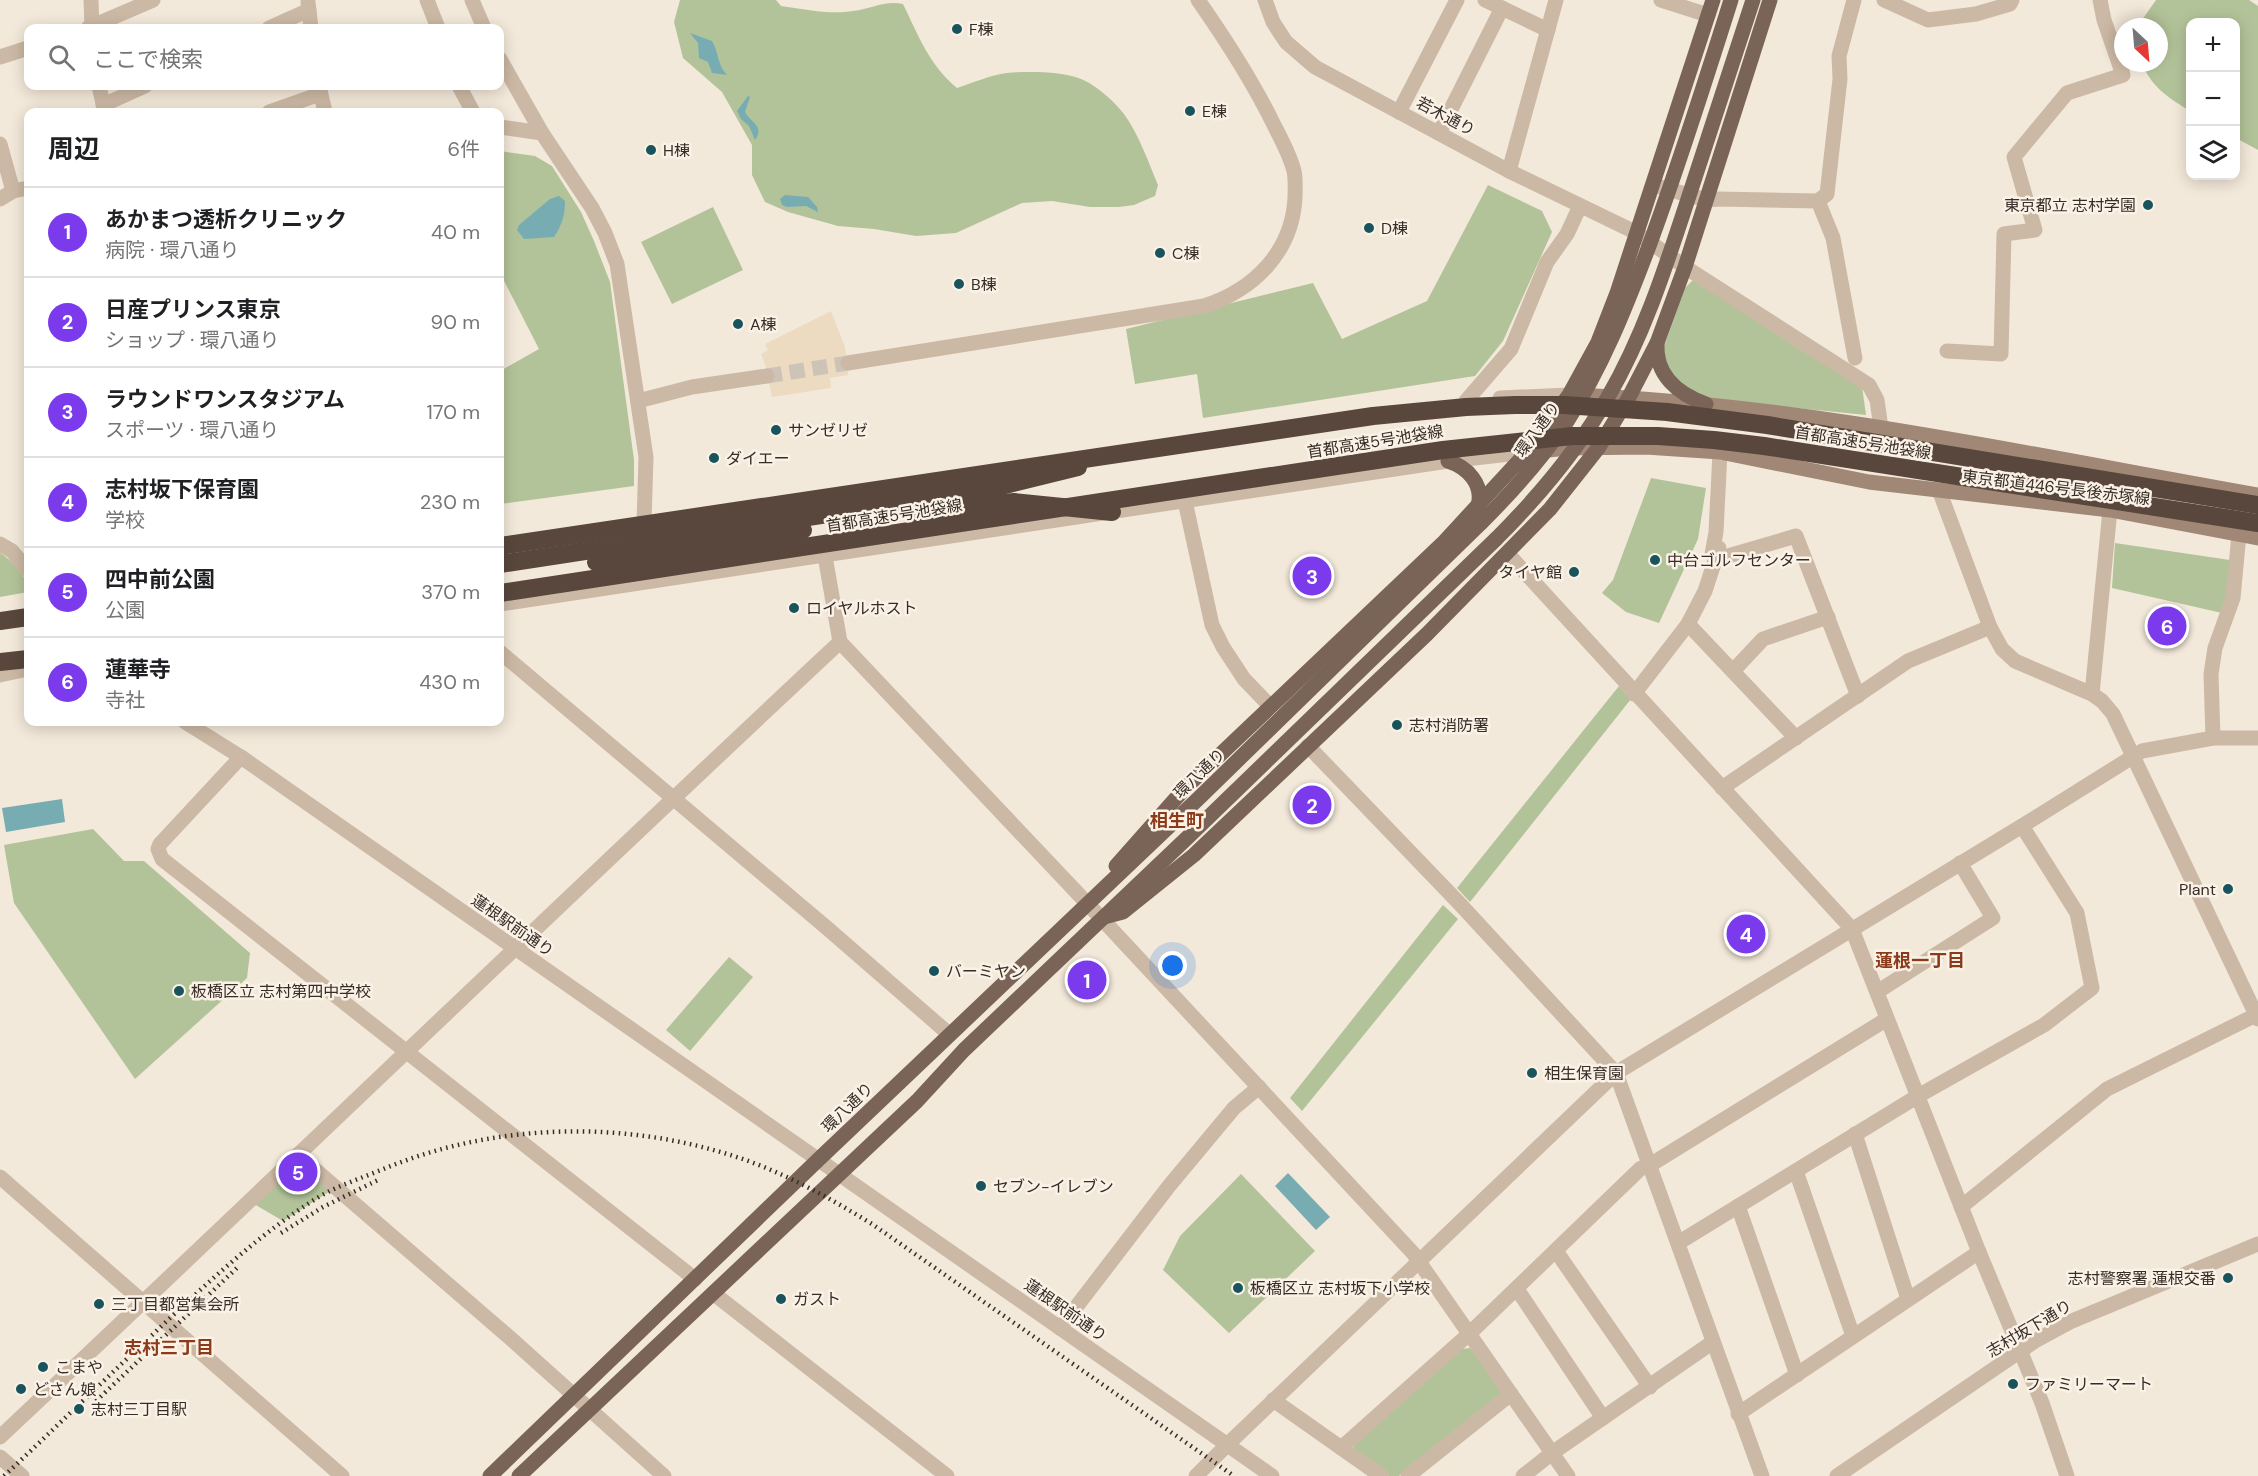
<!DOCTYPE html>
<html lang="ja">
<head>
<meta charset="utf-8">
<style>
  body { margin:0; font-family:"DM Sans","Noto Sans JP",sans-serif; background:#f2f2f2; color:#202124 }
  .controls { position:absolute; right:18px; top:18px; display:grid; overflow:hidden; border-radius:12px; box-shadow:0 3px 15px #0003 }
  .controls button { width:54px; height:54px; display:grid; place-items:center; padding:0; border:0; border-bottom:2px solid #e0e0e0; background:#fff; color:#202124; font:30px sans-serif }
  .compass { position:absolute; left:2114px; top:18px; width:54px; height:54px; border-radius:50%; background:#fff; box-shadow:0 3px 15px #0003; rotate:154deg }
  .you { position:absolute; left:1173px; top:966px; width:21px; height:21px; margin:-15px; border:4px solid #fff; border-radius:50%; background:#1a73e8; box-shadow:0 0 0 9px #1a73e833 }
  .badge { display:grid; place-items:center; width:39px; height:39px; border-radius:50%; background:#7c3aed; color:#fff; font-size:20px; font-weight:700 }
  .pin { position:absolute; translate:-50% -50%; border:3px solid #fff; box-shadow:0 2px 6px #0006 }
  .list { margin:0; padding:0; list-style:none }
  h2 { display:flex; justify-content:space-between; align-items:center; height:78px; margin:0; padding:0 24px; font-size:26px }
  h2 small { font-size:20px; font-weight:400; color:#757577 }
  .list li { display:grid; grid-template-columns:39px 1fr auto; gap:18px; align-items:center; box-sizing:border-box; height:90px; padding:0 24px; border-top:2px solid #e0e0e0 }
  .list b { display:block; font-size:22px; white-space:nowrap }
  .list p { margin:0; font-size:20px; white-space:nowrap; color:#757577 }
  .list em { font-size:20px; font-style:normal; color:#757577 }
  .icon { flex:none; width:33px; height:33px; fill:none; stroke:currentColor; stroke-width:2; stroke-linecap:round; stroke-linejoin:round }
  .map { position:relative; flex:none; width:2258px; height:1476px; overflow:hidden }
  .search { position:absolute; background:#fff; box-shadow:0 3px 15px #0003; left:24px; top:24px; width:480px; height:66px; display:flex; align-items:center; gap:15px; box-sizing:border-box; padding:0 21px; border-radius:12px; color:#757577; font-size:22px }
  .panel { position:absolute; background:#fff; box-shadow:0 3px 15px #0003; left:24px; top:108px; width:480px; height:618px; border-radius:12px }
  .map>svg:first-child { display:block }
  .green { fill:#b3c399 }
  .plaza { fill:#ecdbc0 }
  .water { fill:#77adb2 }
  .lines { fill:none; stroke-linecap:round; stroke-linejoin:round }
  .minor-tunnel { stroke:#cdc3b6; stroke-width:15; stroke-dasharray:15 8; stroke-linecap:butt }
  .minor { stroke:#ccb9a5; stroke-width:15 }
  .tertiary { stroke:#ccb9a5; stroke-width:15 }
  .secondary { stroke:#a08776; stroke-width:15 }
  .primary { stroke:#7a6457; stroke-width:15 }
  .motorway { stroke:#59473d; stroke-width:18 }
  .rail { stroke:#372d27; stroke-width:4.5; stroke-dasharray:1.5 4.5; stroke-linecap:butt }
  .primary-bridge { stroke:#7a6457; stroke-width:15 }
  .motorway-bridge { stroke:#59473d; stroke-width:18 }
  .poi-dot { fill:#19545c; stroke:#fbf2e7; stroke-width:2 }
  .labels { text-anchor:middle; stroke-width:5; stroke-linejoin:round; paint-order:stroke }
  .poi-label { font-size:16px; fill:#372d27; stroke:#fbf2e7; text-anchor:start }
  .street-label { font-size:16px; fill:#372d27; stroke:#fbf2e7 }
  .neighbourhood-label { font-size:18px; font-weight:bold; fill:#8c3b1a; stroke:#fbf2e7 }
</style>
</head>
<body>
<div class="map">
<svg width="2258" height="1476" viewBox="0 0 2258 1476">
  <rect width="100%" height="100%" fill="#f3e9da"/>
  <g class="green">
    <path d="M680,0H776L781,6C804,9 830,15 853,11C871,9 885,0 903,4C918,35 930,66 957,88C973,83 990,75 1007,73C1026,71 1063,71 1081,79C1096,85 1114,101 1124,114C1139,135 1148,161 1158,185L1155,196L1134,205L1119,207H1090L1052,201L1022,203L956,233L916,236L874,229L838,226L788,212L765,202L752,175V145L722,92L683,58L674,22Z"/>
    <path d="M2156,0H2249L2258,6V150L2236,138V22H2190V111C2169,98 2151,87 2142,63H2159V27H2140L2142,20Z"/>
    <path d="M500,151L535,156L552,166L581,212L594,241L610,282L634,460V486L500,504V371L539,349L500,273Z"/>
    <path d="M1488,185L1542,211L1552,232L1503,341L1475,376L1203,418L1197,374L1135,384L1126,329L1313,283L1342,339L1427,301Z"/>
    <path d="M713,207L743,270L672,304L641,242Z"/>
    <path d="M1693,280L1862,386L1866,415L1706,399L1676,384L1661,355L1685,288Z"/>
    <path d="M1651,478L1706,488L1698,539L1659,623L1626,612L1602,593L1613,580Z"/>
    <path d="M2115,543L2230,560L2229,597L2222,613L2112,588Z"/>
    <path d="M0,553C12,560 29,578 28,592L0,597Z"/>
    <path d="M1619,686L1631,699L1470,902L1457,888Z"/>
    <path d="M93,829L124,861H144L250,953L247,978L135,1079L14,903L4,845Z"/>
    <path d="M1443,905L1458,919L1302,1111L1290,1098Z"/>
    <path d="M729,957L753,977L690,1051L666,1030Z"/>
    <path d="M298,1155L335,1188L283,1221L249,1201Z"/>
    <path d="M1241,1174L1315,1251L1229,1333L1163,1270L1180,1236Z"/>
    <path d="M1470,1348L1502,1391L1500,1400L1399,1476H1389L1354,1452V1444L1461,1349Z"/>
  </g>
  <path class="plaza" d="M831,311L845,347L848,375L830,378L831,388L772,397L766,367L761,354L768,350L765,344Z"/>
  <g class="water">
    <path d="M690,33L712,41C719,52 717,65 727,75L712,73L708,62L699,58L698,43Z"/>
    <path d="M748,96L750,97L745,112C751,123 765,126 755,140L749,126L741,119L737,111Z"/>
    <path d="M785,195L808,197L817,207L818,212L806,206L787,207L782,205L780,199Z"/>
    <path d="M559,196L565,201C565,215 562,225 554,237L524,239L517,230L519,225L550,199Z"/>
    <path d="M62,799L65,822L6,832L2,808Z"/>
    <path d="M1288,1173L1330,1217L1316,1230L1275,1186Z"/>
  </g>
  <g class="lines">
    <path class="minor-tunnel" d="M767,376L848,363"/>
    <g class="minor">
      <path d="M91,0L92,28"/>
      <path d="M427,0L438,28"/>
      <path d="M472,0L484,28"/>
      <path d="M1485,0L1548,30"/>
      <path d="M1661,0L1708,15"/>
      <path d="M1884,0L1928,20L1976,14L2010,4L2012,0"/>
      <path d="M308,2L311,28"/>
      <path d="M88,28L153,0"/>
      <path d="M269,28L309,10"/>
      <path d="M0,57L28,48"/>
      <path d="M500,59L542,133L592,208L605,233L617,264L646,457L644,523"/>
      <path d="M99,86L105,112"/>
      <path d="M319,86L325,112"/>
      <path d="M459,86L473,112"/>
      <path d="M103,105L145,86"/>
      <path d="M269,112L320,94"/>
      <path d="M1399,112L1457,0"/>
      <path d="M500,127L542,133"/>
      <path d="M1439,133L1502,8"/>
      <path d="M0,144L13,191"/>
      <path d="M1509,171L1556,0"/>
      <path d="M1653,185L1707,200L1719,199L1818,201L1833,238L1855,358"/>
      <path d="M0,199L13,191L28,188"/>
      <path d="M1818,201L1827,194L1840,79L1839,56L1854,0"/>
      <path d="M1947,351L2001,354L2004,234L2035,230L2014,157L2067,93L2123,75L2104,20L2100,0"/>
      <path d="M848,363L1204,306C1254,290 1292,252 1295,198C1295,189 1296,180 1294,171C1290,155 1281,139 1274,125C1252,80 1226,40 1198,0"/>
      <path d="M638,401L692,387L767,376"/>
      <path d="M1466,401L1511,349L1547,262L1567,234L1580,206"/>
      <path d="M1720,452L1716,532L1712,554L1717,557L1728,556L1796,536L1858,696"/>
      <path d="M1939,490L1990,627L2002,649L2015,661L2092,694L2102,701L2113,714L2258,1019"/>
      <path d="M1185,501L1212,625L1223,647L1244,679L1270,706"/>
      <path d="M0,544L12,551L28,570"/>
      <path d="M1508,554L1852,929L1979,1252L2042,1403L2067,1476"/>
      <path d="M1688,624L1796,738"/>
      <path d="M840,642L1101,918L1413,1253L1568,1476"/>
      <path d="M500,652L827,928L949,1034"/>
      <path d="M1733,671L1763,639L1828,617"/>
      <path d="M1634,694L1688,624L1705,591L1719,548"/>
      <path d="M2092,694L2110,510"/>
      <path d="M2213,738L2211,674L2215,648L2233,598L2239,534"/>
      <path d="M1308,746L1459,903L1616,1073L1762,1476"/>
      <path d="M241,757L160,844L158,849L162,859L695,1279"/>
      <path d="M1722,788L1908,661L1990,627"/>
      <path d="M1877,992L1993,918L1960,863"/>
      <path d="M1855,1134L1908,1299"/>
      <path d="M298,1155L509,1337L664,1476"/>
      <path d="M1796,1171L1853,1336"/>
      <path d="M0,1177L342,1476"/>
      <path d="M1738,1206L1797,1375"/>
      <path d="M1961,1207L2107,1089L2258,1014"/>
      <path d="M1678,1243L1918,1096L2044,1025L2092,988L2077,913L2022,826"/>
      <path d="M1556,1251L1650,1387"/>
      <path d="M1517,1289L1603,1418"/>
      <path d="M713,1293L947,1476"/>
      <path d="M1060,1328L1169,1186L1234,1108L1259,1087"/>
      <path d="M1273,1400L1381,1476"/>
      <path d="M1738,1414L1979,1252"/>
      <path d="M0,1437C281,1173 558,905 840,642L825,556"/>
      <path d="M1227,1445L1616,1073L2022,826L2142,751L2213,738H2258"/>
      <path d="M1341,1448L1470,1333L1641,1168L1650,1165L1887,1019"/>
      <path d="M0,1457L22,1476"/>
      <path d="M1408,1476L1511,1394"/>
      <path d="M1523,1476L1552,1453L1713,1342"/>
    </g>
    <g class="tertiary">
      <path d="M1265,0L1273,22L1286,42L1315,67L1509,171L1637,233L1685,267L1869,385L1877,400L1881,428"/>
      <path d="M1500,398L1569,395"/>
      <path d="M500,604L1448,461L1527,452"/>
      <path d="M0,675L28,669"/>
      <path d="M185,722L241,757L1272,1476"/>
      <path d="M1196,1476L1227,1445"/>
      <path d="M1837,1476L2035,1341L2072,1321L2258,1244"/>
    </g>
    <g class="secondary">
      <path d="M1572,395C1803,404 2031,455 2258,495"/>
      <path d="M1539,451L1567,448L1646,447L1720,452L1869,482L2110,510L2258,538"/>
    </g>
    <g class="primary">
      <path d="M1657,343C1655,375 1678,394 1706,404"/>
      <path d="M1448,461C1467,467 1484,484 1478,506"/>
      <path d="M1116,866L1186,787L1443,543L1527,452L1569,395L1598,342L1617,293L1713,0"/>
      <path d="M1104,917L1123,912L1194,855L1427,634L1550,509L1599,447L1629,397L1657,343L1685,267L1770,0"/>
      <path d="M490,1476L819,1159L1200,797L1481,523"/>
      <path d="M519,1476L917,1101L964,1050L1188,837L1496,539"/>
    </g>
    <g class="motorway">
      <path d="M911,513L1014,502L1112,512"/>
      <path d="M596,562L803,530"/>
      <path d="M500,564L985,490L1078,467"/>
      <path d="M0,621L28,617"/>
      <path d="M0,662L28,659"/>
    </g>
    <g class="rail">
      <path d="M281,1233L323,1207L378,1180"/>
      <path d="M96,1401L238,1267"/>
      <path d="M4,1476C53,1430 101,1383 150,1337C203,1287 255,1237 317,1198C337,1186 359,1179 381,1170C497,1121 633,1119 751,1162C794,1178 833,1200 872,1224L1234,1476"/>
    </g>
    <g class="primary-bridge">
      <path d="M1481,523C1512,492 1541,460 1566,423C1602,368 1626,307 1649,246C1679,165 1705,82 1731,0"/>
      <path d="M1496,539C1539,496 1578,450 1608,397C1644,335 1666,266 1688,199C1710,133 1731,66 1753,0"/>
    </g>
    <g class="motorway-bridge">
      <path d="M500,546L1373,416L1466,407L1515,405H1564L1667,412L1767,425L2258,505"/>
      <path d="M500,593L1443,450L1572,436H1658L1714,440L1764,446L2258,523"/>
    </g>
  </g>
  <g class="poi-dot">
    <circle cx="957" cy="29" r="6"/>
    <circle cx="1190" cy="111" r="6"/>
    <circle cx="651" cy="150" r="6"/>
    <circle cx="2148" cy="205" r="6"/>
    <circle cx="1369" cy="228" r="6"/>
    <circle cx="1160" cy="253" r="6"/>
    <circle cx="959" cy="284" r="6"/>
    <circle cx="738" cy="324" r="6"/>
    <circle cx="776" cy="430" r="6"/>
    <circle cx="714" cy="458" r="6"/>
    <circle cx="1655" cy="560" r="6"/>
    <circle cx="1574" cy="572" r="6"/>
    <circle cx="794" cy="608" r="6"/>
    <circle cx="1397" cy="725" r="6"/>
    <circle cx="2228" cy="889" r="6"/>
    <circle cx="934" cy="971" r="6"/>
    <circle cx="179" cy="991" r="6"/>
    <circle cx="1532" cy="1073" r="6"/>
    <circle cx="981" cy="1186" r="6"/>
    <circle cx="2228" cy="1278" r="6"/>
    <circle cx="1238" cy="1288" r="6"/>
    <circle cx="781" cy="1299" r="6"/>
    <circle cx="99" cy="1304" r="6"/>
    <circle cx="43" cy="1367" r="6"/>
    <circle cx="2013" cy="1384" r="6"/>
    <circle cx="21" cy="1389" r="6"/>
    <circle cx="79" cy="1409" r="6"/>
  </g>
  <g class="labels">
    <g class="poi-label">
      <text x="969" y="35">F棟</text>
      <text x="1202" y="117">E棟</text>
      <text x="663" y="156">H棟</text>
      <text x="2136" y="211" text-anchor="end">東京都立 志村学園</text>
      <text x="1381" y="234">D棟</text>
      <text x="1172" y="259">C棟</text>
      <text x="971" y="290">B棟</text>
      <text x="750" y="330">A棟</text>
      <text x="788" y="436">サンゼリゼ</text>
      <text x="726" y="464">ダイエー</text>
      <text x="1667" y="566">中台ゴルフセンター</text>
      <text x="1562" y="578" text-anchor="end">タイヤ館</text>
      <text x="806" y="614">ロイヤルホスト</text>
      <text x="1409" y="731">志村消防署</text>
      <text x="2216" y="895" text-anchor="end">Plant</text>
      <text x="946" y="977">バーミヤン</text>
      <text x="191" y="997">板橋区立 志村第四中学校</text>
      <text x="1544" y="1079">相生保育園</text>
      <text x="993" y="1192">セブン-イレブン</text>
      <text x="2216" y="1284" text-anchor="end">志村警察署 蓮根交番</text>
      <text x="1250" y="1294">板橋区立 志村坂下小学校</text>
      <text x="793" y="1305">ガスト</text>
      <text x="111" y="1310">三丁目都営集会所</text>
      <text x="55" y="1373">こまや</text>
      <text x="2025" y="1390">ファミリーマート</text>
      <text x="33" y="1395">どさん娘</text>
      <text x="91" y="1415">志村三丁目駅</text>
    </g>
    <g class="street-label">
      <text transform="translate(1446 116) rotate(28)" y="6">若木通り</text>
      <text transform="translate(1537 429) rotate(-54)" y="6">環八通り</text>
      <text transform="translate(1375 441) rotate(-9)" y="6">首都高速5号池袋線</text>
      <text transform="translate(1863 442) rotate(9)" y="6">首都高速5号池袋線</text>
      <text transform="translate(2056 487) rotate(7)" y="6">東京都道446号長後赤塚線</text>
      <text transform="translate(894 515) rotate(-9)" y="6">首都高速5号池袋線</text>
      <text transform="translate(1199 773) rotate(-44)" y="6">環八通り</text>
      <text transform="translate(513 925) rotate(35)" y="6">蓮根駅前通り</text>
      <text transform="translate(847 1107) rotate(-44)" y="6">環八通り</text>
      <text transform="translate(1066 1310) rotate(35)" y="6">蓮根駅前通り</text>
      <text transform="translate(2029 1328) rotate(-31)" y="6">志村坂下通り</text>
    </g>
    <g class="neighbourhood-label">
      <text x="1177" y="827">相生町</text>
      <text x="1920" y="967">蓮根一丁目</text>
      <text x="169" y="1354">志村三丁目</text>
    </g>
  </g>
</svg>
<div class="controls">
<button>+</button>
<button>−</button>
<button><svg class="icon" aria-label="layers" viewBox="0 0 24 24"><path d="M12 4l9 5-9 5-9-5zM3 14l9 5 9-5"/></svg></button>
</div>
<svg class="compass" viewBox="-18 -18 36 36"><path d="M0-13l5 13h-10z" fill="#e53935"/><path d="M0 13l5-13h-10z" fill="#757577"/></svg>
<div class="you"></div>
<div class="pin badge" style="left:1087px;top:980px">1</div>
<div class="pin badge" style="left:1312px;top:805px">2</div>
<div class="pin badge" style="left:1312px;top:576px">3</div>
<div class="pin badge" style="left:1746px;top:934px">4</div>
<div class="pin badge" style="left:298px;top:1172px">5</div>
<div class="pin badge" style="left:2167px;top:626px">6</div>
<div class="search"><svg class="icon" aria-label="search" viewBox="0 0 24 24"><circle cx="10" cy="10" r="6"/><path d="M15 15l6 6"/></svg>ここで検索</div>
<section class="panel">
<h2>周辺<small>6件</small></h2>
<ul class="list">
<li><span class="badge">1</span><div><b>あかまつ透析クリニック</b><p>病院 · 環八通り</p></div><em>40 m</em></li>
<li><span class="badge">2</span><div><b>日産プリンス東京</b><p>ショップ · 環八通り</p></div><em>90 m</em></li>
<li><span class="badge">3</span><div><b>ラウンドワンスタジアム</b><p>スポーツ · 環八通り</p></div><em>170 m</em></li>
<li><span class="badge">4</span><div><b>志村坂下保育園</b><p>学校</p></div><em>230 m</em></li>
<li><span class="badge">5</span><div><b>四中前公園</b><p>公園</p></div><em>370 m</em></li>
<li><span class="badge">6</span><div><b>蓮華寺</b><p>寺社</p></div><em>430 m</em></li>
</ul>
</section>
</div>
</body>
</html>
